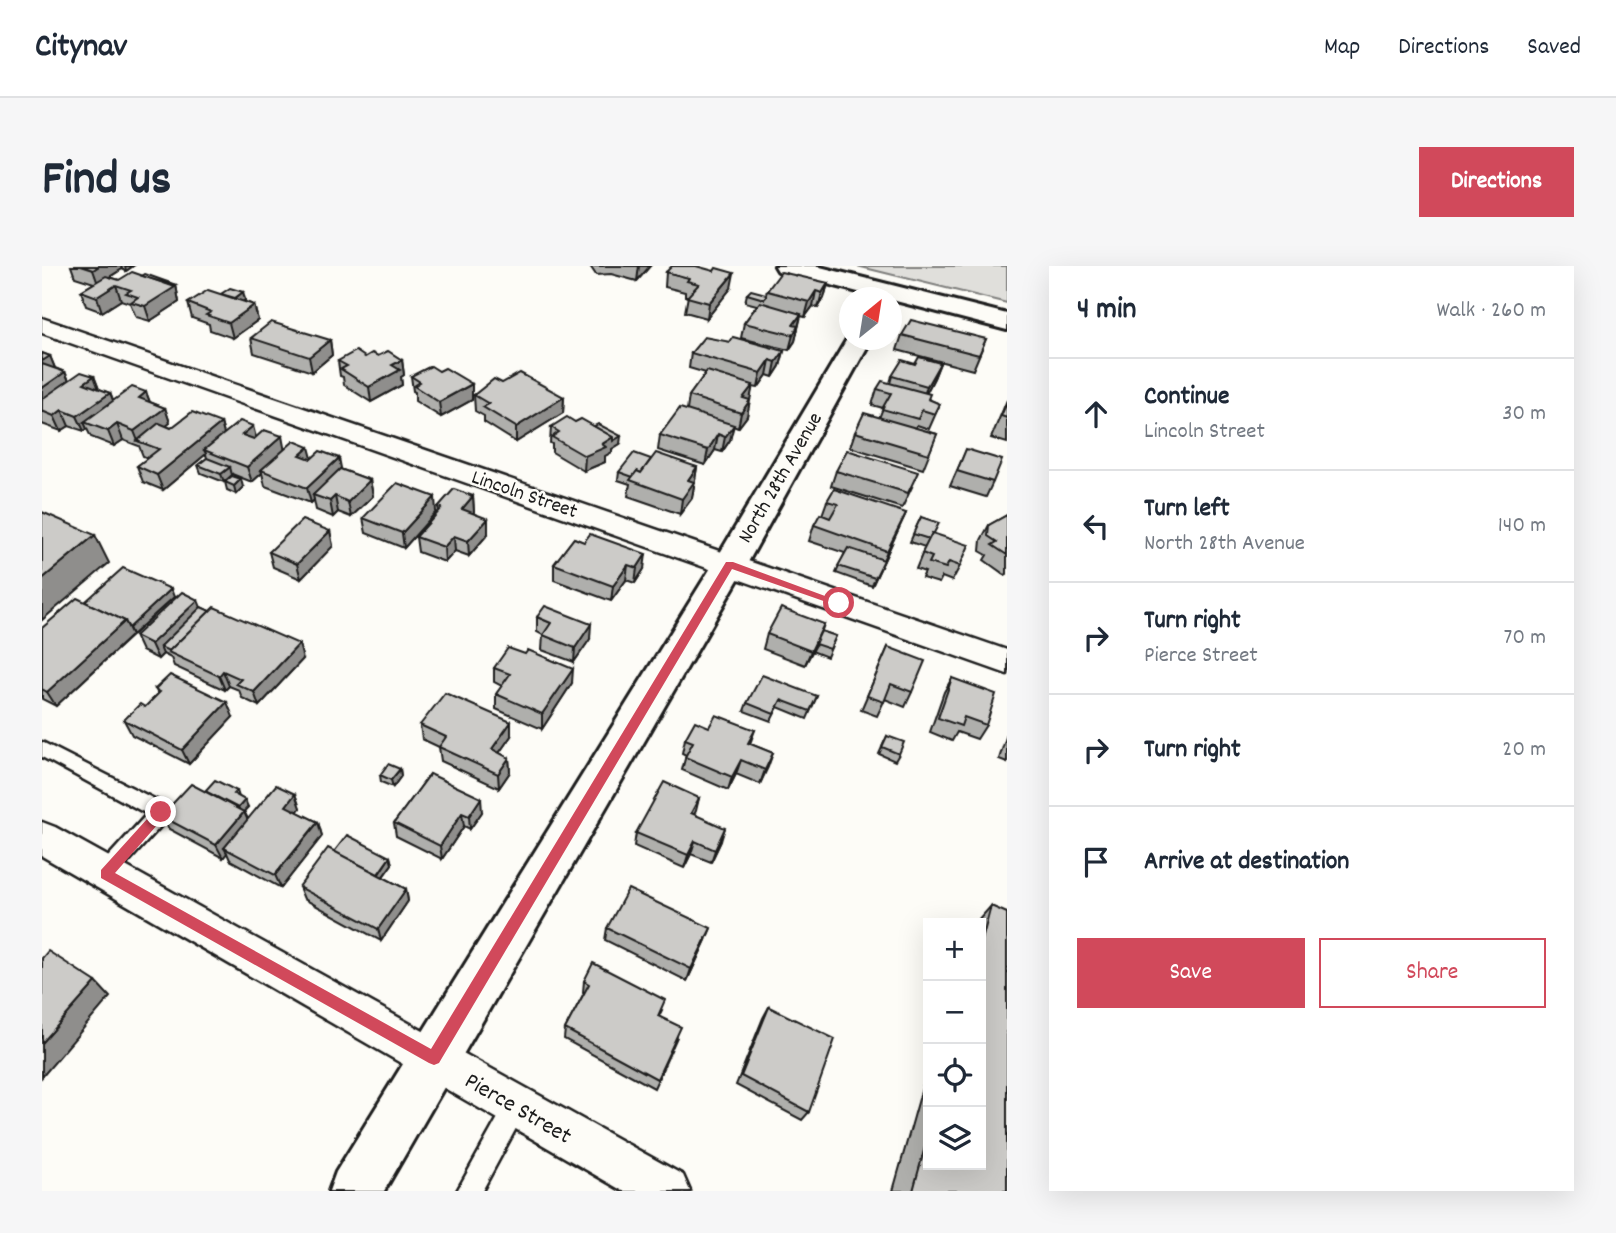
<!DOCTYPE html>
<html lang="en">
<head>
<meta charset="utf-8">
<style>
  body { margin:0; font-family:Dekko,sans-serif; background:#f6f6f7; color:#1f2937 }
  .controls { position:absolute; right:21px; bottom:21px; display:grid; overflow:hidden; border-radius:0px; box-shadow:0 7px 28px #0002 }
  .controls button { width:63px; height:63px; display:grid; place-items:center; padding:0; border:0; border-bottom:2px solid #e0e1e3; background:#fff; color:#1f2937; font:35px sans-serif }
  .compass { position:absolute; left:797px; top:21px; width:63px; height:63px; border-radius:50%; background:#fff; box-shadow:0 7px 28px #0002; rotate:30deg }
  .stop { position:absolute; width:21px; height:21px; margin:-16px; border:5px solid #d1495b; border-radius:50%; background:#fff }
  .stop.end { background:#d1495b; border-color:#fff; box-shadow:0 2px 7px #0008 }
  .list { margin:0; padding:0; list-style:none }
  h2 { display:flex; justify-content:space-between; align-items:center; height:91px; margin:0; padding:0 28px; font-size:30px }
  h2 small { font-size:23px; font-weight:400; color:#747a83 }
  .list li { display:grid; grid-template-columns:46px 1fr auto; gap:21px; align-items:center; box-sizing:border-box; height:112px; padding:0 28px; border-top:2px solid #e0e1e3 }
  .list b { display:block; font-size:26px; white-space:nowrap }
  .list p { margin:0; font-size:23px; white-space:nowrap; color:#747a83 }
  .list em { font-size:23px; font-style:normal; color:#747a83 }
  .actions { display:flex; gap:14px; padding:21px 28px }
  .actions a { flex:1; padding:16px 0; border:2px solid #d1495b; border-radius:0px; text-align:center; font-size:24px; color:#d1495b }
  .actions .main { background:#d1495b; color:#fff }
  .icon { flex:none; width:38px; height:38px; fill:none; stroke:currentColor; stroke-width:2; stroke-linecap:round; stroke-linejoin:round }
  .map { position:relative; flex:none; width:965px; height:925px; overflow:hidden; border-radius:0px }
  header { display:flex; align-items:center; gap:42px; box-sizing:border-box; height:98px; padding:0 35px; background:#fff; border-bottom:2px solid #e0e1e3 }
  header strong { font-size:33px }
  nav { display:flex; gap:38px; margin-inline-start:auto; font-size:24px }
  .intro { display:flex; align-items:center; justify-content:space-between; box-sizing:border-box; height:168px; padding:0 42px }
  h1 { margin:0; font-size:49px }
  .button { padding:18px 32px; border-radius:0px; background:#d1495b; color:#fff; font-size:24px; font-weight:700 }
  main { display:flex; gap:42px; padding:0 42px }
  aside { flex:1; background:#fff; border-radius:0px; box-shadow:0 7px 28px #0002 }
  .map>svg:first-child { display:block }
  .green { fill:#e0dfdb; stroke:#7e7e7c; stroke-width:2 }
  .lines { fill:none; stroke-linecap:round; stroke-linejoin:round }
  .service-casing { stroke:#1c1c1c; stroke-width:5 }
  .minor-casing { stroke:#1c1c1c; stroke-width:5 }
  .tertiary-casing { stroke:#1c1c1c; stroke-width:6 }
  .service { fill:#fdfcf7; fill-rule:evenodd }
  .minor { fill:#fdfcf7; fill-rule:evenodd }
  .tertiary { fill:#fdfcf7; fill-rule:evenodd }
  .wall { fill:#afafac; stroke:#1c1c1c; stroke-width:2 }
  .shaded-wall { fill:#8f8e8c; stroke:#1c1c1c; stroke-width:2 }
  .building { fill:#cccbc8; stroke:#1c1c1c; stroke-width:2 }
  .route { fill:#d1495b }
  .labels { text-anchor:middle; stroke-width:5; stroke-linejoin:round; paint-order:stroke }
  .street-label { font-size:21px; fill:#1c1c1c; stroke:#fdfcf7 }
  .near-street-label { font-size:24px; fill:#1c1c1c; stroke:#fdfcf7 }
</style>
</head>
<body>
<header>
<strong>Citynav</strong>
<nav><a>Map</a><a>Directions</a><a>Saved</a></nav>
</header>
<div class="intro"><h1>Find us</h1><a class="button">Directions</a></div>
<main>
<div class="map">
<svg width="965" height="925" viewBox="0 0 965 925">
  <rect width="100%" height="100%" fill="#fdfcf7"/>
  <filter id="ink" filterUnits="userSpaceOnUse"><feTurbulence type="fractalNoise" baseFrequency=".0143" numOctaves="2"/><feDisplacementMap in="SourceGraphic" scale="14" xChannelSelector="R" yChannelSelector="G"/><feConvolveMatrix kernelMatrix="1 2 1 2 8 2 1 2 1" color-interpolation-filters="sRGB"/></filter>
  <g filter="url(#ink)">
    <path class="green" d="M815,0H965V37Z"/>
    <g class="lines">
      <g class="service-casing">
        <g id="service">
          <path d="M0,476L126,540L128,546L126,552L70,614L63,617L56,614L53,608L56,602L105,548L0,491Z"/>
          <path d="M475,829L483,832L486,840L440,925H415L467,832Z"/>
        </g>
      </g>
      <g class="minor-casing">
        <g id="minor">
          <path d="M0,52L965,384V408L0,67Z"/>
          <path d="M0,556L13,561L641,909L648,925H581L0,590Z"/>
        </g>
      </g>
      <g class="tertiary-casing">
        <g id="tertiary">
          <path d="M733,0H774L965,48V64L850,34V32H839L736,5Z"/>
          <path d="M808,68V74H829L705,298L342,925H287L294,906L675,292Z"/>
        </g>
      </g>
      <use href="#service" class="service"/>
      <use href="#minor" class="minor"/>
      <use href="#tertiary" class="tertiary"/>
    </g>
    <g class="wall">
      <path d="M29,0H91L84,5L80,3L68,11L77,14L100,10L134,19L137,36L108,55L94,51L88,37L79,34L60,46L44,40L39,25L52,17L33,11Z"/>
      <path d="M548,0H608L595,15L569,8L554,9Z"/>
      <path d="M624,6L689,22L665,52L643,46L646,30H643V26L623,21Z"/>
      <path d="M786,17L782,32L776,42L771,40L763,51L759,50L753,75L747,84L699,72L702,57L715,39L703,36L705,28H724L725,25Z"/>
      <path d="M201,26L203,34L201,35L212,39L216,54L191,72L168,64L167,58L150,52L146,37L179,28Z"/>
      <path d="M860,69L944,73L931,104L855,84Z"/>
      <path d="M209,72L288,74L290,89L270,106L212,87Z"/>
      <path d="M688,76L742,85L738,100L731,111L725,109L716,122L710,121L705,150L696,162L691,160L688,174L680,186L673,184L663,199L616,184L618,169L645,144L647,130L664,107L647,102L649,87Z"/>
      <path d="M0,87L8,90L13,102L23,106L27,114L52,110L57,123L68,127L71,135L104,126L108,136L123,142L128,157L124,160L129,162L179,157L182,168L214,171L243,183L328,214L331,230L309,251L296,246L291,251L274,244L272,234L269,237L223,220L220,207L210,216L190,208L182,216L159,207L156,199L165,192L164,188L121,224L101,216L95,200L106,192L101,190L97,180L81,174L72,180L49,171L45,163L42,165L27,160L19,165L0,158Z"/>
      <path d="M336,90L360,94L362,109L359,111L360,119L329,136L302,119L301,111L298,110L296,95Z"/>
      <path d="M898,97L892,112L884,127L886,133L898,138L887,163L875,159L873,162L895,168L881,203L808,181L813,166L837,152L841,142L830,139L835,123L848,117L850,110L873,98Z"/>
      <path d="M397,105L430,118V134L399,151L373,135V126L371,125L369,110Z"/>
      <path d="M460,117L522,131L521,147L474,176L442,156V150L433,145L432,129Z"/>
      <path d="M965,134V177L949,172Z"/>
      <path d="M509,161L578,178L570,183V186L563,190V196L542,205L510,186V178L508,177Z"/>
      <path d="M924,184L951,216L944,231L908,220Z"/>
      <path d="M609,193L655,201L650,232L638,248L586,230L588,218L576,214L577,206Z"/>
      <path d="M794,205L870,221L860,242L789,220Z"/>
      <path d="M183,216L201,221L194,228L185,224Z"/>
      <path d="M431,230L432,246L430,247L446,268L427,290L413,285L403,296L376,286L374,271L397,246L396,241Z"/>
      <path d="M785,235L864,247L830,320L794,307L803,287L767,275L772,259L780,249Z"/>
      <path d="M394,246L362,282L324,267L321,252Z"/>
      <path d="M965,249V308L963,309L942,294L945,289L938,285L939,274L947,259Z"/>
      <path d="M879,251L918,300L910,315L900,311L897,317L880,312L883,306L874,303L883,281L868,276Z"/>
      <path d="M288,265L291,280L259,313L231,301L227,286Z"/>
      <path d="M532,272L602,303L593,317L584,314L569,335L512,314V298Z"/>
      <path d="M132,331L14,440L0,433V362L43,336Z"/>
      <path d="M159,341L261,393L217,440L200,432L197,424L187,420L183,424L132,400L129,392L121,388L116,393L100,385L93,370Z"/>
      <path d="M495,351L548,373L532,396L500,384L501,369L495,366Z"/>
      <path d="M782,358L779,365L794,370L785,391L770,385L763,399L721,383L725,368Z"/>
      <path d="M846,381L870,426L863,441L843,433L835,450L819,444Z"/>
      <path d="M483,388L530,417L500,463L454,443V428L460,420L452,416V402Z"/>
      <path d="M910,412L944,459L935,473L915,466L910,475L888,466L902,426Z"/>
      <path d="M113,423L191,451L147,498L90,469L82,454L103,441L116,428Z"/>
      <path d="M775,430L765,453L736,441L729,455L702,445L705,437Z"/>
      <path d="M378,459L469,470L457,487L467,492L468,506L457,522L399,495L397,481L380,473Z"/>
      <path d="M667,461L713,464L708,478L731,487L718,518L694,508L686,524L640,504L644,489L640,487L643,473Z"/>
      <path d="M965,468V496L957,493Z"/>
      <path d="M845,470L857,488L853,495L837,488Z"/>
      <path d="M358,503L359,510L351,521L339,516L338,509Z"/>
      <path d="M388,508L440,546L428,563L422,560L400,593L354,570L352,557Z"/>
      <path d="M163,525H195L197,531L206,541L202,545L206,553L253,528L258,542L255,546L276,556L280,570L239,622L188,594L185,587L181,592L127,563L119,550Z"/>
      <path d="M657,532L652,548L679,575L669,596L649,588L642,602L592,580L594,567Z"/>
      <path d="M292,586L348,591L350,598L341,611L364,623L366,635L339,675L262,633L257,621Z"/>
      <path d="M949,640L965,925H851L886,801V899H939V657H934Z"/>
      <path d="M565,662L664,674L645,715L563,674Z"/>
      <path d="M542,715L620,744L617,750L635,771L612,822L522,773L523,763L542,727L541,726Z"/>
      <path d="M727,741L767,846L760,854L694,819L721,752Z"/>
    </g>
    <g class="shaded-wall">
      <path d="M57,0H79L80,3L56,18L51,4Z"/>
      <path d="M83,0H91L84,5Z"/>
      <path d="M597,0H608L595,15Z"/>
      <path d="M692,7L689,22L665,52L667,37Z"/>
      <path d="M786,17L782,32L776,42L780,27Z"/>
      <path d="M74,19L79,34L60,46L55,31Z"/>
      <path d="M134,19L137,36L108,55L103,40Z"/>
      <path d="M774,25L771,40L763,51L767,36Z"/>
      <path d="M201,26L203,34L189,44L187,37Z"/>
      <path d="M212,39L216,54L191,72L187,57Z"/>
      <path d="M759,48L753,75L747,84L751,69V59Z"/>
      <path d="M288,74L290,89L270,106L267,91Z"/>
      <path d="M742,85L738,100L731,111L734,96Z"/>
      <path d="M8,90L14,105L0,102V95Z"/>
      <path d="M360,94L362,109L359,111L360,119L329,136L327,121L350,99Z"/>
      <path d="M728,94L725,109L716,122L719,107Z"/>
      <path d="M898,97L892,112L880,136L885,120Z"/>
      <path d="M23,106L30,122L0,143V122Z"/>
      <path d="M52,110L58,126L42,117Z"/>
      <path d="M430,118V134L399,151L397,136Z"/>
      <path d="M711,119L708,134L698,147L701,132Z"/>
      <path d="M104,126L110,142L97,132Z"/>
      <path d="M68,127L74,142L42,156L45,163L42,165L35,150Z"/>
      <path d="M522,131L521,147L474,176V161Z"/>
      <path d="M708,134L705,150L696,162L699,147Z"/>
      <path d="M123,142L128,157L102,177L96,175L92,165Z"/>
      <path d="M20,144L27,160L19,165L12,150Z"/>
      <path d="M179,157L183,172L162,184L164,188L121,224L115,209Z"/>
      <path d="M75,158L81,174L72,180L66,165Z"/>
      <path d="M692,159L688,174L680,186L683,171Z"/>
      <path d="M211,160L215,175L200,169Z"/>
      <path d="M676,168L673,184L663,199L666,184Z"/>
      <path d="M240,170L243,186L219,204L220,207L210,216L205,201Z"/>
      <path d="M579,170L578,178L570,183V186L563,190V196L542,205L543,190L571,171Z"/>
      <path d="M267,181L271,196L258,189Z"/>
      <path d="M297,192L300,207L271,229L272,234L269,237L265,222Z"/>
      <path d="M188,201L190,209L182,216L179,208Z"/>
      <path d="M655,201L650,232L638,248L640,233L646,214Z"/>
      <path d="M199,213L201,221L194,228L192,220Z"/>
      <path d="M328,214L331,230L309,251L306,236Z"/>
      <path d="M293,230L296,246L291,251L288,235Z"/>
      <path d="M431,230L432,246L421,258L420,243Z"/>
      <path d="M393,231L394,246L362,282L360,267Z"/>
      <path d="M864,247L857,262L830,320L845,285Z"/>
      <path d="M446,253V268L427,290L426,275Z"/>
      <path d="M288,265L291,280L259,313L255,298Z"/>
      <path d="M53,269L67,297L0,354V313Z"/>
      <path d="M412,270L413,285L403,296L402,281Z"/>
      <path d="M604,288L602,303L593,317L595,302Z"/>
      <path d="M586,299L584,314L569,335L571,320Z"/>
      <path d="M129,323L132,331L90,369L87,362Z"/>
      <path d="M156,334L162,349L118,381L121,388L116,393L109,378Z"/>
      <path d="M83,355L90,369L14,440L5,426Z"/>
      <path d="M549,358L548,373L532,396L533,382Z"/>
      <path d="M782,358L777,373L763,399L769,385Z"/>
      <path d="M257,378L261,393L217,440L212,426Z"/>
      <path d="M531,403L530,417L500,463V448Z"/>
      <path d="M181,405L187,420L183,424L177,410Z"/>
      <path d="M185,436L191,451L147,498L140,484Z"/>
      <path d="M469,456V470L450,497V483Z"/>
      <path d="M731,487L726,501L718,518L723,504Z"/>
      <path d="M467,492L468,506L457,522L456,508Z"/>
      <path d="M699,494L694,508L686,524L690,511Z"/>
      <path d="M358,503L359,510L351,521L349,514Z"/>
      <path d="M253,528L258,542L249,554L244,540Z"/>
      <path d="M439,532L440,546L428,563L427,550Z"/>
      <path d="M657,532L654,545L646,560L649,547Z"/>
      <path d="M203,534L206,541L198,550L195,543Z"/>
      <path d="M202,546L208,559L182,582L185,587L181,592L174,579Z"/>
      <path d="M420,547L422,560L400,593L398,580Z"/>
      <path d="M276,556L280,570L239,622L233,609Z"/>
      <path d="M683,562L679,575L669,596L673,584Z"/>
      <path d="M653,575L649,588L642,602L646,589Z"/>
      <path d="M348,591L350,598L336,617L335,611Z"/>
      <path d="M364,623L366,635L339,675L336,663Z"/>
      <path d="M669,662L664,674L645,715L649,703Z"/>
      <path d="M54,716L68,731L0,811V777Z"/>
    </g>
    <g class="building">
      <path d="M39,0H57L51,4Z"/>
      <path d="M630,0H654L672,5L674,2L692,7L667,37L645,31L657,18L645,15L647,12L624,6Z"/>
      <path d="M90,6L133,21L103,40L89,36L96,31L84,27L89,24L74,19L55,31L39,25L64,10L77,14Z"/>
      <path d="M739,6L786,17L780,27L774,25L767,36L725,25Z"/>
      <path d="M103,8L134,19L132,20L100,10Z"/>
      <path d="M188,22L201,26L193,32L179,28Z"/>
      <path d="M166,24L212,39L187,57L164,49L169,46L146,37Z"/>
      <path d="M709,24L724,28V31L722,33L705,28Z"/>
      <path d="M718,36L759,48L751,59L756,60L751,69L702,57Z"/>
      <path d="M869,54L944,73L937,89L860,69Z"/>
      <path d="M229,56L288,74L267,91L209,72Z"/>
      <path d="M662,71L688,76L691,71L742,85L734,96L728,94L719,107L649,87Z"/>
      <path d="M314,85L323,91L330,87L336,90L346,85L360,94L350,99L358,104L327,121L299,103L305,100L296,95Z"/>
      <path d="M0,87L8,90L0,95Z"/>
      <path d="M877,91L898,97L885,120L850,110L860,94L873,98Z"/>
      <path d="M0,98L23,106L0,122Z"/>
      <path d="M389,100L397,105L403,102L430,118L397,136L372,120L378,116L369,110Z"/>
      <path d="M665,105L711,119L701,132L708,134L699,147L647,130Z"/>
      <path d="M39,106L52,110L42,117L68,127L35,150L20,144L12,150L0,145V133Z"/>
      <path d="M478,107L522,131L474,161L441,141L447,138L432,129L452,113L460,117Z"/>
      <path d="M840,115L888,128L886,133L898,138L893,148L880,144L876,153L840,143L849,127L835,123Z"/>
      <path d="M90,121L104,126L97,132L123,142L92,165L75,158L66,165L42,156Z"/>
      <path d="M965,136V152L959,150Z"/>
      <path d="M638,142L692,159L683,171L676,168L666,184L618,169Z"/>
      <path d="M150,146L179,157L115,209L95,200L117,183L95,175L117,157L129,162Z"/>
      <path d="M822,147L895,168L887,188L813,166Z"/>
      <path d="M525,151L533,156L539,153L571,171L560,178L564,181L543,190L510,171L517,166L509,161Z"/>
      <path d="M198,155L211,160L200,169L212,173L222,164L240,170L205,201L162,184Z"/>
      <path d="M556,158L579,170L571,175V171L552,160Z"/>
      <path d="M252,175L267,181L258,189L269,193L278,185L297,192L265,222L219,204Z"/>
      <path d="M924,183L960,194L951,216L915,205Z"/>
      <path d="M805,184L876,206L866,227L794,205Z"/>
      <path d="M592,187L609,193L599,207L595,205L591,211L577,206Z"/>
      <path d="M614,187L655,201L646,214L652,216L640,233L588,214L595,205L599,207Z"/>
      <path d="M165,192L188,201L179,208L156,199Z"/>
      <path d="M298,203L328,214L306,236L293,230L288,235L271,229Z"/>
      <path d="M190,210L199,213L192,220L183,216Z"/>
      <path d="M355,217L393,231L360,267L321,252Z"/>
      <path d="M412,223L431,230L420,243L446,253L426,275L412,270L402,281L374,271L400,242L396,241Z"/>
      <path d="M792,223L864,247L845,285L772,259L778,248L788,252L796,238L785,235Z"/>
      <path d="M0,246L53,269L0,313Z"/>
      <path d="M965,249V289L950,279L955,276L946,270L947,259Z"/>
      <path d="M879,251L897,257L892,267H890L887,273L871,268Z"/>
      <path d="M260,254L288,265L255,298L227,286Z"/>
      <path d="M890,267L927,279L918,300L907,296L904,302L887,297L890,291L880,287Z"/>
      <path d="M548,268L604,288L595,302L586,299L571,320L512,298L532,272L542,276Z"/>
      <path d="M806,282L842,294L833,312L796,300Z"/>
      <path d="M81,302L129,323L87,362L83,355L43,336Z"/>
      <path d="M140,326L156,334L109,378L93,370Z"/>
      <path d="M35,332L83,355L5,426L0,423V362Z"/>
      <path d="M503,340L549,358L533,382L501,369L509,357L495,351Z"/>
      <path d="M159,341L168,345L127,385L118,381Z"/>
      <path d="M172,341L257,378L212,426L194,418L199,413L181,405L177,410L126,386Z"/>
      <path d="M739,342L782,358L769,385L725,368Z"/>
      <path d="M779,365L794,370L788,383L773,378Z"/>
      <path d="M846,381L883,395L870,426L849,418L842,436L825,430Z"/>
      <path d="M466,382L483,388L486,384L531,403L500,448L454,428L468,408L452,402Z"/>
      <path d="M128,409L185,436L140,484L82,454L98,438L103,441L118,426L113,423Z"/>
      <path d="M720,409L775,430L768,445L739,434L732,448L705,437Z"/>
      <path d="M910,412L954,428L944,459L922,451L919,460L896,452Z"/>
      <path d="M403,427L469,456L450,483L467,492L456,508L397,481L404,471L378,459Z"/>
      <path d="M674,449L713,464L706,477L731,487L723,504L699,494L690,511L643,491L651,476L643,473L653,455L667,461Z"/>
      <path d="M845,470L862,476L857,488L840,481Z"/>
      <path d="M346,498L358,503L349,514L338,509Z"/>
      <path d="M388,508L439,532L427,550L420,547L398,580L352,557Z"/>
      <path d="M173,514L195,525L192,528L203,534L196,542L163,525Z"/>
      <path d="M622,516L657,532L649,547L683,562L673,584L653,575L646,589L594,567Z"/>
      <path d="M149,518L202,546L174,579L119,550Z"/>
      <path d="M234,519L253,528L244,540L276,556L233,609L182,582Z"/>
      <path d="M305,569L348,591L336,608L292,586Z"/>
      <path d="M286,582L364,623L336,663L257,621Z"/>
      <path d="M586,623L669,662L649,703L565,662Z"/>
      <path d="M949,640L965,647V925H871L886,870V899H939V678Z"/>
      <path d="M6,685L54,716L0,777V692Z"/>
      <path d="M551,697L623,734L616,750L639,761L615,813L523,763L547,718L542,715Z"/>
      <path d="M727,741L793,773L767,846L699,810Z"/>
    </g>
  </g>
  <path class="route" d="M684,296H691L802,337L793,339L690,303L397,797L392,799L387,797L59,612V604L115,542H123V550L73,607L389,783Z"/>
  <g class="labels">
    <g class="street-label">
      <text transform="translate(737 211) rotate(-60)" y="7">North 28th Avenue</text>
      <text transform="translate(483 227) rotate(19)" y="7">Lincoln Street</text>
    </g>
    <g class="near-street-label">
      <text transform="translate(477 841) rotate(30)" y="8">Pierce Street</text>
    </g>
  </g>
</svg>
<div class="controls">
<button>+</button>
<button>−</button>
<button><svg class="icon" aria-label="locate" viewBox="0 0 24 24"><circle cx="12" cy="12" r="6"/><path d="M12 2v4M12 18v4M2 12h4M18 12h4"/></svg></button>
<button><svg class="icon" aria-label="layers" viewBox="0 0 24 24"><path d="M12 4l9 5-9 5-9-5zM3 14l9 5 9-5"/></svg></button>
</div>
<svg class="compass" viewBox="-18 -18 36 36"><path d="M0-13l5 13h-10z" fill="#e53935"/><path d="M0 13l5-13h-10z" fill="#747a83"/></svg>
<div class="stop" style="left:797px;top:337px"></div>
<div class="stop end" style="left:119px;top:546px"></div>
</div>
<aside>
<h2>4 min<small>Walk · 260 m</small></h2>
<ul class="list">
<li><svg class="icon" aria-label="ahead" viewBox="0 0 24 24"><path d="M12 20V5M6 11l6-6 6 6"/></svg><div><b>Continue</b><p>Lincoln Street</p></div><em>30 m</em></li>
<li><svg class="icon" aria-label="left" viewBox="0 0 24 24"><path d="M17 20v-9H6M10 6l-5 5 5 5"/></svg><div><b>Turn left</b><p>North 28th Avenue</p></div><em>140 m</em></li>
<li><svg class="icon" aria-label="right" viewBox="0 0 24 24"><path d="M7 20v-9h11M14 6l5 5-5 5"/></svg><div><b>Turn right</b><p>Pierce Street</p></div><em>70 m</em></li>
<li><svg class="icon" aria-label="right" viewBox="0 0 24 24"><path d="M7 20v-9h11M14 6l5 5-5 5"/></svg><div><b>Turn right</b></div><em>20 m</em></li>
<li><svg class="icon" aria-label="arrive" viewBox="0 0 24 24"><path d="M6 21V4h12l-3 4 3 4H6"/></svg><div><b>Arrive at destination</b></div></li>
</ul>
<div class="actions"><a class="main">Save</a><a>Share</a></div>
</aside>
</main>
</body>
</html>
